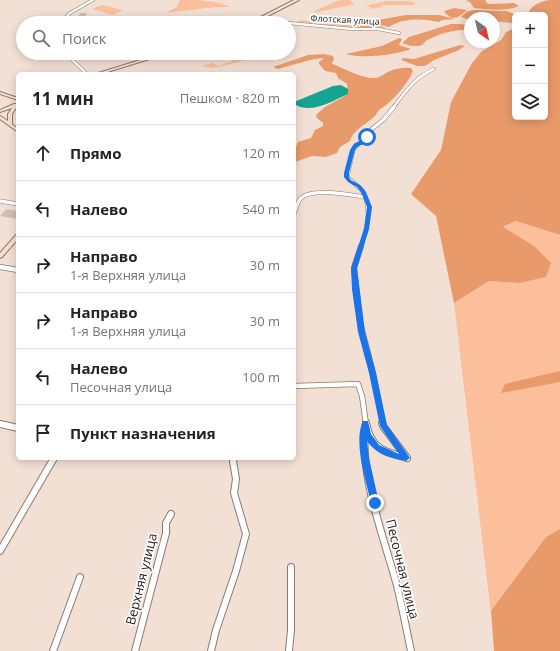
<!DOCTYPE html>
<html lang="ru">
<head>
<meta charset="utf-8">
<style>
  body { margin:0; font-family:"Open Sans",sans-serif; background:#f6f6f6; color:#222 }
  .controls { position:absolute; right:12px; top:12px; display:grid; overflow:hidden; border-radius:6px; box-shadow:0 2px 10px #0003 }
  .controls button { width:36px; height:36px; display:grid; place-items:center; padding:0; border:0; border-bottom:1px solid #e0e0e0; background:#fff; color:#222; font:20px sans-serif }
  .compass { position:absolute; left:464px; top:12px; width:36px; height:36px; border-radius:50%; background:#fff; box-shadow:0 2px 10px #0003; rotate:146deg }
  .stop { position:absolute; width:12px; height:12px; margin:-9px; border:3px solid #1a73e8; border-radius:50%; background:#fff }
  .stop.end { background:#1a73e8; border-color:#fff; box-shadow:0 1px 4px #0008 }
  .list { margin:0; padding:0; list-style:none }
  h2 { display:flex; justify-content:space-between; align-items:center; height:52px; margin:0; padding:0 16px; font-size:17px }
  h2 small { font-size:13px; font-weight:400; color:#767676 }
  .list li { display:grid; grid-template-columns:26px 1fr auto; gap:12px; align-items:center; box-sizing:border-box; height:56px; padding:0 16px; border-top:1px solid #e0e0e0 }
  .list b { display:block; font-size:15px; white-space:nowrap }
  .list p { margin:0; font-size:13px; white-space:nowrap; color:#767676 }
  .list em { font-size:13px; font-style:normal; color:#767676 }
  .icon { flex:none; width:22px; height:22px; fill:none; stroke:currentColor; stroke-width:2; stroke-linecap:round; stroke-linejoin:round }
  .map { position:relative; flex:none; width:560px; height:651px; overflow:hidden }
  .search { position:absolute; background:#fff; box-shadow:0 2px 10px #0003; left:16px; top:16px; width:280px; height:44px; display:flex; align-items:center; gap:10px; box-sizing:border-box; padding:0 14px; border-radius:22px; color:#767676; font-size:15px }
  .panel { position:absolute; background:#fff; box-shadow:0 2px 10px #0003; left:16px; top:72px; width:280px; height:388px; border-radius:6px }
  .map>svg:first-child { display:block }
  .green { fill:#fbbf9b }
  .forest { fill:#e89a6a }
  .water { fill:#15a492 }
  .building { fill:#d0beb3 }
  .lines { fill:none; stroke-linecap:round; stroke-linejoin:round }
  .street-far3-casing { stroke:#8b7a70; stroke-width:3.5 }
  .street-far2-casing { stroke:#8b7a70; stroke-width:4.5 }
  .street-far1-casing { stroke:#8b7a70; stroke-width:6 }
  .street-casing { stroke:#8b7a70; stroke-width:8 }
  .secondary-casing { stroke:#8b7a70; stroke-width:2 }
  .street-far3 { stroke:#fff; stroke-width:2.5 }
  .street-far2 { stroke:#fff; stroke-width:3.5 }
  .street-far1 { stroke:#fff; stroke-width:4.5 }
  .street { stroke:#fff; stroke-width:6 }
  .secondary { fill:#fadecc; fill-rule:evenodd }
  .route { fill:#1a73e8 }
  .labels { text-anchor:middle; stroke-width:3.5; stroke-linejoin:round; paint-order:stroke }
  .far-street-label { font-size:9px; fill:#221c18; stroke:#fff }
  .near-street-label { font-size:13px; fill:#221c18; stroke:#fff }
</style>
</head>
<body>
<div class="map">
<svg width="560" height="651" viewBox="0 0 560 651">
  <rect width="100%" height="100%" fill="#f3e0d5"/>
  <g class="green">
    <path d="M180,0C198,0 215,0 231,7H215L165,13L177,7Z"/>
    <path d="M340,0H349L355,4L313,13L316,10Z"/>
    <path d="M386,1H409L416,3L413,5H381L382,7L369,9L371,7L365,6Z"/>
    <path d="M102,5L123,10L113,15L92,9Z"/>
    <path d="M302,20L320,24H359V28L382,25L386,28L363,29L292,23Z"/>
    <path d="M256,53L267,54L219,67L212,68L201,66L213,63L218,66Z"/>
    <path d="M516,221L560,235V529L546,537L491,614L454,303L489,281L519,283L534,246L503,228Z"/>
  </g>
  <g class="forest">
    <path d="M470,0H485L488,4L514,3L519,6C506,12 488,9 474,8L470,2L465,1Z"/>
    <path d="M549,0H560V235L516,221L503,227L534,246L551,263L546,277L519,283L489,281L454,303L436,216L411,194L441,150L451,102L472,63L482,51L501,40L506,32L515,28V117H545V15L528,14C531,5 539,2 549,0Z"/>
    <path d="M454,8L467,10C459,17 452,23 444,11Z"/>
    <path d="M473,10L507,11L517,15H515V22L513,23L494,21V18H470V20L461,17L466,12Z"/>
    <path d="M406,15H439L455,19L442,20L439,22C424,19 404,17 389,27L382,25L360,28L361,23Z"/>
    <path d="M451,24H461L470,26V29L453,31L441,34L427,40L422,45L418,46H411L402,43L409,37Z"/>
    <path d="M399,38L402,39L399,45L411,49C397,55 360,59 346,54L382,46Z"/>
    <path d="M460,45L465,46L459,50L434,60L425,66H417L401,60L403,58L414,59Z"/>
    <path d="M324,54L333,56L334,59L332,63L333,64C345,69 362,79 376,78C381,77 385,73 390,71C393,69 407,67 411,68L413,71C408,84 391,103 379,110C377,112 376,115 374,117C365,125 354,129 350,141L340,147L337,153L326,157L312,156L295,162L294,152L298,142L311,138L315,130L323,126V123L317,118L316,115L325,107L348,94L347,84L338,78L336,73L325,71L319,64V62L324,58L314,59L278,69L273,67L308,55Z"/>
    <path d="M560,371V382L501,393L505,384Z"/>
    <path d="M560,529V651H494L491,611L546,537Z"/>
  </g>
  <path class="water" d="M341,85L348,89V94C332,101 311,115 294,104V102L333,86Z"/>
  <g class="building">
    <path d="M80,13H87L85,17H93L91,23H84V20L77,21Z"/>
    <path d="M6,209L18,211V219L0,216Z"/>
  </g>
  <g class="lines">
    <g class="street-far3-casing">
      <g id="street-far3">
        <path d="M264,17L288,23"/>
        <path d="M61,23L70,13L93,0"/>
        <path d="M289,23L352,29H378L399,33"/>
        <path d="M65,53L87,74"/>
        <path d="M393,108C405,92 415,77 434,69"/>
      </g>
    </g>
    <g class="street-far2-casing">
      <g id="street-far2">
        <path d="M365,197L362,190L347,177L353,150L356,145L366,140L372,129L383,120L394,107"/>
        <path d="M0,201L18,204"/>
        <path d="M294,214C296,209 297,203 300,199C311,187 350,195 365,197C372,213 366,230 361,247"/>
      </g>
    </g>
    <g class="street-far1-casing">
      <g id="street-far1">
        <path d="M361,246L354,268L360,322L373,373L383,424"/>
        <path d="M0,267L18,270"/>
        <path d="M294,386L358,384L362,396L366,424"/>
      </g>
    </g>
    <g class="street-casing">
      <g id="street">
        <path d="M366,423C371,449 384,452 407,458"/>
        <path d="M366,423C358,471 383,535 396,582C402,605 406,628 411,651"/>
        <path d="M382,423L383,426L407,458"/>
        <path d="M0,424L18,428"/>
        <path d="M0,551L54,458"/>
        <path d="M53,651L80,577"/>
        <path d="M135,651L166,533V523L171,514"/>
        <path d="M211,651L216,630L236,571L246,534L234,493L236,479L233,461L234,458"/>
        <path d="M289,651L291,630V567"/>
      </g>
    </g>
    <g class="secondary-casing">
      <g id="secondary">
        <path d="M294,0H299L254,23H249Z"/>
        <path d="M163,53H169L101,74H95Z"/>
        <path d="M0,92L18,98V100L0,94Z"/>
        <path d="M14,104H16L18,105L12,114V124L18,129V132L0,119V116L8,121V114L12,108L0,112V110Z"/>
        <path d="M18,234V239L2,257L0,258V253L16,235Z"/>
      </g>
    </g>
    <use href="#street-far3" class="street-far3"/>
    <use href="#street-far2" class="street-far2"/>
    <use href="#street-far1" class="street-far1"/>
    <use href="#street" class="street"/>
    <use href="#secondary" class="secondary"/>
  </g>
  <path class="route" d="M366,136L370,137C367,144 359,144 355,150L349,173V177L351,180L360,185L366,192L372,207L369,229L357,268L365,332L376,373L387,425L410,458L406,461C390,458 377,455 367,441L369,458L379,503L375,507L371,503C366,481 353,442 363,421H368L371,434L379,445L399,454L380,426L369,373L358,332L352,289L351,268L364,229L367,207L361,192L357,187L348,182L344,177V173L350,150L354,144L364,139Z"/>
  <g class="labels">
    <g class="far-street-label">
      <text transform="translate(345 20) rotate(3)" y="3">Флотская улица</text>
    </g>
    <g class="near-street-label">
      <text transform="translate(403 569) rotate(76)" y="5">Песочная улица</text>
      <text transform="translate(141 579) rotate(-76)" y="5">Верхняя улица</text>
    </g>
  </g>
</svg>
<div class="controls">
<button>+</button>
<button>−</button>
<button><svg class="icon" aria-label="layers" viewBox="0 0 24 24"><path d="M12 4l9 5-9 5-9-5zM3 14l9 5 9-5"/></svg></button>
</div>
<svg class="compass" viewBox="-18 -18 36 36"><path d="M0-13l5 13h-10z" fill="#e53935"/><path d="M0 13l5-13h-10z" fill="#767676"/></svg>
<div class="stop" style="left:367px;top:137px"></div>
<div class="stop end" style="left:375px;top:503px"></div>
<div class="search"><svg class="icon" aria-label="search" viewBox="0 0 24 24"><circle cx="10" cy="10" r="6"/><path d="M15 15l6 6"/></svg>Поиск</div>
<section class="panel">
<h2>11 мин<small>Пешком · 820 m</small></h2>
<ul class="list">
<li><svg class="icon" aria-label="ahead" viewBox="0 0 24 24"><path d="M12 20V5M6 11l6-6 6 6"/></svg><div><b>Прямо</b></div><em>120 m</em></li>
<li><svg class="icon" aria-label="left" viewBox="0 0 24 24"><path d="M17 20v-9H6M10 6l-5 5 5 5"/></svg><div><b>Налево</b></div><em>540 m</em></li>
<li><svg class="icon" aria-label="right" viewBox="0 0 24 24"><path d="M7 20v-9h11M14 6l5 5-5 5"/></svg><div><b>Направо</b><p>1-я Верхняя улица</p></div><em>30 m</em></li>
<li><svg class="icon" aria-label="right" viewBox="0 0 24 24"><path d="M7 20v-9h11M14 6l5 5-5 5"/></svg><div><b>Направо</b><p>1-я Верхняя улица</p></div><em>30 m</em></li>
<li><svg class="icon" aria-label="left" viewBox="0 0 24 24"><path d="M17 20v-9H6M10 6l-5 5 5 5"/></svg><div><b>Налево</b><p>Песочная улица</p></div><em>100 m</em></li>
<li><svg class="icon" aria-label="arrive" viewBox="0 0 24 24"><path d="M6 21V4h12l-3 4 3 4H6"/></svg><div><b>Пункт назначения</b></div></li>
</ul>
</section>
</div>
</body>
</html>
